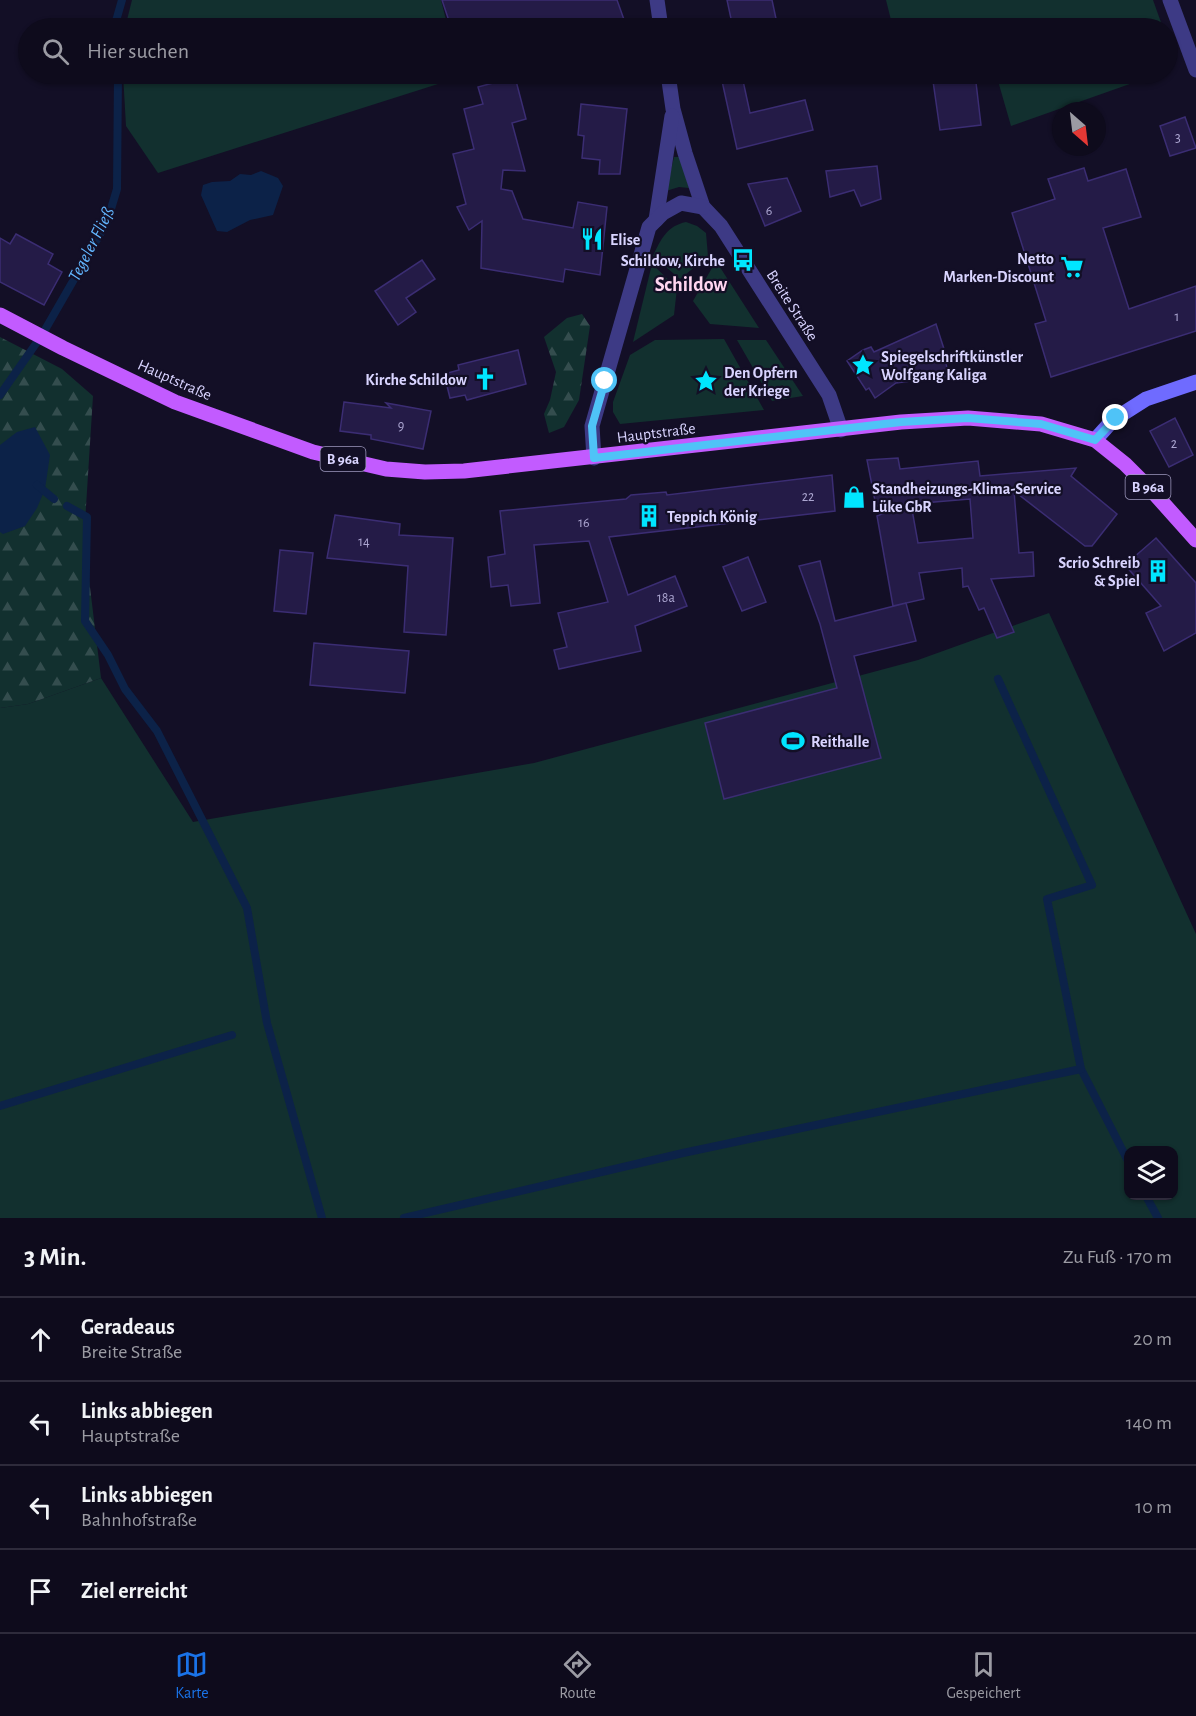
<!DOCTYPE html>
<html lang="de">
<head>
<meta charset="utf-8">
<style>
  body { margin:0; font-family:"Alegreya Sans",sans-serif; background:#171425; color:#f1f3f6 }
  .controls { position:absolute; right:18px; bottom:18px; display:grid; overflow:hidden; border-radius:12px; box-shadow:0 2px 4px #0004 }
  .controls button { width:54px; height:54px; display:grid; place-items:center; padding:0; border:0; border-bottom:2px solid #2e2b3b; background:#0e0b1c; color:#f1f3f6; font:30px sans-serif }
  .compass { position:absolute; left:1052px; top:102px; width:54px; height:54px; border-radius:50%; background:#0e0b1c; box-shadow:0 2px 4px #0004; rotate:152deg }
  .stop { position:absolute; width:18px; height:18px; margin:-14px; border:4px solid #4fc3f7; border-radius:50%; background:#fff }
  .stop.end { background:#4fc3f7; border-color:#fff; box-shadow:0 2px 6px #0008 }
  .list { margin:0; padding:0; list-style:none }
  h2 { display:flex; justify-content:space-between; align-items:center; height:78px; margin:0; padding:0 24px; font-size:26px }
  h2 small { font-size:20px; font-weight:400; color:#9b9ba3 }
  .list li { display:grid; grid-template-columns:39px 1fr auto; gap:18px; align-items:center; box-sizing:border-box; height:84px; padding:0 24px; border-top:2px solid #2e2b3b }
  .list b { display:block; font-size:22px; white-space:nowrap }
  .list p { margin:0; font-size:20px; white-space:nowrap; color:#9b9ba3 }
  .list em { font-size:20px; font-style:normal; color:#9b9ba3 }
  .icon { flex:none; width:33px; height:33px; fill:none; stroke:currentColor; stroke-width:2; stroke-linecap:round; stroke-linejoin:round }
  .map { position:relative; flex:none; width:1196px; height:1218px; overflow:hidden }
  .search { position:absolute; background:#0e0b1c; box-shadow:0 2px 4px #0004; left:18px; right:18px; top:18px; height:66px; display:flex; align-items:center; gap:15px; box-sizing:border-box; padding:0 21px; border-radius:33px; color:#9b9ba3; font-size:22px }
  .sheet { height:414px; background:#0e0b1c }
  nav { display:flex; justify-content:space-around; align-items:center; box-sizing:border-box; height:84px; border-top:2px solid #2e2b3b; background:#0e0b1c; font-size:16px; color:#9b9ba3 }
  nav a { display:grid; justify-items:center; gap:3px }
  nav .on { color:#1a73e8 }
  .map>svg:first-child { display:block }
  .green { fill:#12302f; fill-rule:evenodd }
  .forest { fill:url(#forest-firs) }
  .water { fill:#0c2248 }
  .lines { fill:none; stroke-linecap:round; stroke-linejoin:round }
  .stream { stroke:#0c2248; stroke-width:8 }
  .building { fill:#241b47; stroke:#3b2d73; stroke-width:1.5; fill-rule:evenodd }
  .street { stroke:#3d3a85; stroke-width:15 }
  .secondary { stroke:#6f6bff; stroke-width:15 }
  .primary { stroke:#c25bff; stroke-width:15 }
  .route { stroke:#4fc3f7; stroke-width:8 }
  .labels { text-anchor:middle; stroke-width:4.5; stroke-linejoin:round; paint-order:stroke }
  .number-label { font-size:14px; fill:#aca6d1 }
  .shield { fill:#130f26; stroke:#9e99be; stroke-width:1.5 }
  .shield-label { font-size:15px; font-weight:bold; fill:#d9d4ff }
  .poi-label { font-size:16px; font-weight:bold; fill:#d9d4ff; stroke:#130f26; text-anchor:start }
  .street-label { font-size:16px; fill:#d9d4ff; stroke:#130f26 }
  .water-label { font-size:18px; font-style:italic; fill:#62b6ff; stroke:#130f26 }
  .quarter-label { font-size:20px; font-weight:bold; fill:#ffd6f0; stroke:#130f26 }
</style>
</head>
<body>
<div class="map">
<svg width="1196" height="1218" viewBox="0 0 1196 1218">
  <defs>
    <pattern id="forest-firs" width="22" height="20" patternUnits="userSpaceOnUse" patternTransform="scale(1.5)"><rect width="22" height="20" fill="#12302f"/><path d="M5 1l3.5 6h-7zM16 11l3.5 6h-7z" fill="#344d4e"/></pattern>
  </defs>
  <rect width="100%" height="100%" fill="#130f26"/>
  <g class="green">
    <path d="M132,0H441L448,28H125Z"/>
    <path d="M886,0H1153L1163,28H893Z"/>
    <path d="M123,74H459L460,77L158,173L126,126Z"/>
    <path d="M996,74H1158L1011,126Z"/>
    <path d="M674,157H680L689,188L679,187L666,191Z"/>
    <path d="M686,222L697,226L706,233L708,256L680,279L653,256C661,239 667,226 686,222Z"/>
    <path d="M716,261L759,328L710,324L693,301Z"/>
    <path d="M652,264L677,288L674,315L633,342Z"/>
    <path d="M724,339L764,410L620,424L613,412V402L630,355L655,340Z"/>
    <path d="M737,340H766L803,396L772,401Z"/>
    <path d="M1049,613L1196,934V1218H0V708L28,704L101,678L193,822L534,763L918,660ZM1128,1150H1174V1196H1128Z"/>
  </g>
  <g class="forest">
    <path d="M582,314L590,326L579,400L564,427L549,433L544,414L550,400L556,372L544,337L567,318Z"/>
    <path d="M0,337L62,369L93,396L84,538L101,678L28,704L0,708Z"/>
  </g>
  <g class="water">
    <path d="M261,171L278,178L283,186L273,215L250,220L227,232L217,231L201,195L203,185L212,182L230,181L240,174L251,175Z"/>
    <path d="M35,427L50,455L45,489L37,508L25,526L3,534L0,532V445L17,432Z"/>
  </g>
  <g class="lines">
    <g class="stream">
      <path d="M114,28L122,0"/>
      <path d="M0,395L42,335L107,222L117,189L118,74"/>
      <path d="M37,485L54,499"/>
      <path d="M67,506L87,517L85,621L108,655L125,689L157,731L247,908L267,1023L322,1218"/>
      <path d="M1081,1069L1128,1161"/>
      <path d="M0,1106L232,1035"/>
      <path d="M1146,1196L1158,1218"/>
      <path d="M404,1218L683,1153L1081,1069L1047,899L1092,885L998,679"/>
    </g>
  </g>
  <g class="building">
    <path d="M442,0H617L627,28H539L538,20L499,25L500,28H459L457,21H449Z"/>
    <path d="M727,0H772L778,28H733Z"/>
    <path d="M932,74H975L981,125L940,130Z"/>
    <path d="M742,76L750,113L805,100L813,130L737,149L722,81Z"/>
    <path d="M515,77L526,119L512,123L525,171L503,170L501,189L512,191L523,219L573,228L578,202L607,207L600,275L565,269L563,282L481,268L482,221L469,230L457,207L466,204L453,154L474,149L464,109L483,104L478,87Z"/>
    <path d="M581,104L627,109L620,174H599L600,160L582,158L584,136L578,135Z"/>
    <path d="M1185,117L1196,148L1170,156L1160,126Z"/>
    <path d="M877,166L881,199L861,206L854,190L830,197L826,171Z"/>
    <path d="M1084,168L1088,181L1126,169L1141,217L1103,228L1129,309L1196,286V331L1051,377L1035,324L1046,321L1012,213L1055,199L1048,179Z"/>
    <path d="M787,178L801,211L765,226L748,184Z"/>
    <path d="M16,234L53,254L48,264L62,272L44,305L0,282V238L10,244Z"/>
    <path d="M422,260L435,279L406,298L416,312L398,325L375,291Z"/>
    <path d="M936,324L944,349L948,376L896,383L875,398L869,388L866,390L847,361L863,350L871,347L874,352Z"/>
    <path d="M518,350L526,384L467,400L465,395L450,398L444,374L459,370L458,365Z"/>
    <path d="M344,402L391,408L386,403L431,411L423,449L371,439V435L340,431Z"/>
    <path d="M1175,418L1193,455L1169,467L1150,431Z"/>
    <path d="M898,458L900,469L978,461L980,476L1076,468L1071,476L1117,514L1092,546H1085L1014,491L1019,553L1033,552L1034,576L991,579L1014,632L997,638L984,608L979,610L968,586L963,587L962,568L919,573L924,599L906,603L916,641L854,656L881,758L724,799L705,723L837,688L820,624L799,566L820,561L835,621L906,603L893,606L877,516L907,504L876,506L867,460ZM970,499L973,538L918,543L911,504Z"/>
    <path d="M832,475L835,511L609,537L628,595L675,576L687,606L635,626L641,651L559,669L554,650L567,647L558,613L608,602L589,541L534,545L540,603L511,606L508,585L491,587L488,557L505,554L500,511L626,499L631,495L666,492L667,495Z"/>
    <path d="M335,515L400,524L399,535L453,538L446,635L404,632L408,566L327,558Z"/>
    <path d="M1156,538L1196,583V633L1164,651L1146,613L1161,606L1125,565Z"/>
    <path d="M280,550L313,553L306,614L274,611Z"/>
    <path d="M748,557L766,602L742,611L723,567Z"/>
    <path d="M314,643L409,651L405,693L310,685Z"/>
  </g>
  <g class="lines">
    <g class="street">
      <path d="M657,0L661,28"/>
      <path d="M1170,0L1196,70"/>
      <path d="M668,74L673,109L685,153L703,207L721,226L829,395L841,430"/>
      <path d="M656,220L672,116"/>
      <path d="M594,458L592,426L649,227L663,213L681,203L703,207"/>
    </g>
    <path class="secondary" d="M1095,440L1113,420L1146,399L1196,382"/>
    <path class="primary" d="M0,315L63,348L175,402L313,452L386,469L425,472L464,471L901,422L968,418L1041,424L1095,440L1125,464L1154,493L1196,540"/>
  </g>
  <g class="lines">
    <path class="route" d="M605,381L592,426L594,458L901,422L968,418L1041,424L1095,440L1116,418"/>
  </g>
  <defs>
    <g id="restaurant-bare" transform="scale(1.8)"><path d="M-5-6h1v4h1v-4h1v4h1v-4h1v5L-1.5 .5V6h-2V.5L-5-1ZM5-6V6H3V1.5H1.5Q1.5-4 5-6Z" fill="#00e5ff" stroke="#130f26" stroke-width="2.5" paint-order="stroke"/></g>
    <g id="bus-bare" transform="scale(1.8)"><path d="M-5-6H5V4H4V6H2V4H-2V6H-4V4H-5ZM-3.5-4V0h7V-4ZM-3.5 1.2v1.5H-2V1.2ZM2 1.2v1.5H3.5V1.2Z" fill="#00e5ff" stroke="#130f26" stroke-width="2.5" paint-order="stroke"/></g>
    <g id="supermarket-bare" transform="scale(1.8)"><path d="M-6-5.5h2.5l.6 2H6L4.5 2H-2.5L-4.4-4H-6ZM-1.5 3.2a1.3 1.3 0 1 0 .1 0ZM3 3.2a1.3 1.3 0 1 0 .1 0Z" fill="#00e5ff" stroke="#130f26" stroke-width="2.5" paint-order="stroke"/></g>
    <g id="sight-bare" transform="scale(1.8)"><path d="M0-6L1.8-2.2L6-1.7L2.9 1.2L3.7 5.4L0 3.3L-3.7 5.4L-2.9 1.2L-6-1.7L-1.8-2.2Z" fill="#00e5ff" stroke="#130f26" stroke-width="2.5" paint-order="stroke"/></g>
    <g id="church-bare" transform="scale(1.8)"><path d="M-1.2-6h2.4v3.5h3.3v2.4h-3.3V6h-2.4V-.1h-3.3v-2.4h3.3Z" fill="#00e5ff" stroke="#130f26" stroke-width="2.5" paint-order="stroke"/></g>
    <g id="shop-bare" transform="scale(1.8)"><path d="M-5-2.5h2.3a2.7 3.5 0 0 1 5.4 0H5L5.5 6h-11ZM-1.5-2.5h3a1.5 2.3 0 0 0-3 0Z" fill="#00e5ff" stroke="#130f26" stroke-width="2.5" paint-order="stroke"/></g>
    <g id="building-bare" transform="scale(1.8)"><path d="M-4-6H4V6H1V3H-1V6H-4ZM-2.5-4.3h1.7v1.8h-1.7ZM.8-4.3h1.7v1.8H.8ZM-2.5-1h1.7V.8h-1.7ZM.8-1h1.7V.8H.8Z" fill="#00e5ff" stroke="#130f26" stroke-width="2.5" paint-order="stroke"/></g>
    <g id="stadium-bare" transform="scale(1.8)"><path d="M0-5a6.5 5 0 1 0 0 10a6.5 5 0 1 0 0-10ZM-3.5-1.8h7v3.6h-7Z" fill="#00e5ff" stroke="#130f26" stroke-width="2.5" paint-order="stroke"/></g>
  </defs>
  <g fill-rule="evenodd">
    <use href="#restaurant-bare" x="592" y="239"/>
    <use href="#bus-bare" x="743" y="260"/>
    <use href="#supermarket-bare" x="1072" y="267"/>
    <use href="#sight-bare" x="863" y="365"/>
    <use href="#church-bare" x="485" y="379"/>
    <use href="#sight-bare" x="706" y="381"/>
    <use href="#shop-bare" x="854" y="497"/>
    <use href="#building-bare" x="649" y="516"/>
    <use href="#building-bare" x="1158" y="571"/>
    <use href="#stadium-bare" x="793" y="741"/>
  </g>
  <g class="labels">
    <g class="number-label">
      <text x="1178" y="142">3</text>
      <text x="769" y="215">6</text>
      <text x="1177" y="321">1</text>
      <text x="401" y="430">9</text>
      <text x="1174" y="448">2</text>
      <text x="808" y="501">22</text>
      <text x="584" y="527">16</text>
      <text x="364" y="546">14</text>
      <text x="666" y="602">18a</text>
    </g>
    <g class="shield">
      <rect x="320.5" y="447" width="45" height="24" rx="4.5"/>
      <rect x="1125.5" y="475" width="45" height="24" rx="4.5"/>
    </g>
    <g class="shield-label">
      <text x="343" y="464">B 96a</text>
      <text x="1148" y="492">B 96a</text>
    </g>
    <g class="poi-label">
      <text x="610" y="245">Elise</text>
      <text x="1054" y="264" text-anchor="end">Netto<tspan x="1054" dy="18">Marken-Discount</tspan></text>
      <text x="725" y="266" text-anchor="end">Schildow, Kirche</text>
      <text x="881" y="362">Spiegelschriftkünstler<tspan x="881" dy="18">Wolfgang Kaliga</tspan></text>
      <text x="724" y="378">Den Opfern<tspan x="724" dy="18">der Kriege</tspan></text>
      <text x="467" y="385" text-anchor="end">Kirche Schildow</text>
      <text x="872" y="494">Standheizungs-Klima-Service<tspan x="872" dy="18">Lüke GbR</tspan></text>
      <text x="667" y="522">Teppich König</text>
      <text x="1140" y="568" text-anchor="end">Scrio Schreib<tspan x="1140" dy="18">&amp; Spiel</tspan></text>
      <text x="811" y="747">Reithalle</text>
    </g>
    <g class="street-label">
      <text transform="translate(793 305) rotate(57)" y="6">Breite Straße</text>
      <text transform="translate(175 379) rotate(24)" y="6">Hauptstraße</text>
      <text transform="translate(656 432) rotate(-7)" y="6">Hauptstraße</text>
    </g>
    <g class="water-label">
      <text transform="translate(91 244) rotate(-63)" y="6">Tegeler Fließ</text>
    </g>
    <g class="quarter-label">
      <text x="691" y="291">Schildow</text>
    </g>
  </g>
</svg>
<div class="controls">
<button><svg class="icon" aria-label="layers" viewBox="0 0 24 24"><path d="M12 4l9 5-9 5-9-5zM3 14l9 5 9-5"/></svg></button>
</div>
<svg class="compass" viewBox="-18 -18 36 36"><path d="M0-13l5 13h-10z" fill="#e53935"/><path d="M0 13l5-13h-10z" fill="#9b9ba3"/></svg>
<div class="stop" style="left:605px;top:381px"></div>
<div class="stop end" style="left:1116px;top:418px"></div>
<div class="search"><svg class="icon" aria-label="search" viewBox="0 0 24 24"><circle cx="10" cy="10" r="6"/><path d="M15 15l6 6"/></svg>Hier suchen</div>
</div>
<section class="sheet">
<h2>3 Min.<small>Zu Fuß · 170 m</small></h2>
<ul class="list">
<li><svg class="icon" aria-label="ahead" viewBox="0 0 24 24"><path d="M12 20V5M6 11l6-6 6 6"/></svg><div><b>Geradeaus</b><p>Breite Straße</p></div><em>20 m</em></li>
<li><svg class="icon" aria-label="left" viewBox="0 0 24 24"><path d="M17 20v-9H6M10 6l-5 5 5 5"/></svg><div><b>Links abbiegen</b><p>Hauptstraße</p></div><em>140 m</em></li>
<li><svg class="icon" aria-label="left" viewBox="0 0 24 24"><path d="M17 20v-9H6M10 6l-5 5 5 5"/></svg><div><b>Links abbiegen</b><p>Bahnhofstraße</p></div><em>10 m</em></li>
<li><svg class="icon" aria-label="arrive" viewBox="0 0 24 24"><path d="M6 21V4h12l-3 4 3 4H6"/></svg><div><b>Ziel erreicht</b></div></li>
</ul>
</section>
<nav>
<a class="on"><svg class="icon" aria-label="map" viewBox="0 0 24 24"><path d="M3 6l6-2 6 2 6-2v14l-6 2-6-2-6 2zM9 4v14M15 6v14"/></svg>Karte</a>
<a><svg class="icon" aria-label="directions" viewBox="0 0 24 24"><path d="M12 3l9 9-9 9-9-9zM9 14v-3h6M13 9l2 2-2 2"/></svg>Route</a>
<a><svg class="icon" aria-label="saved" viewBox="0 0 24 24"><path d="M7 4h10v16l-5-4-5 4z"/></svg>Gespeichert</a>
</nav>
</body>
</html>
